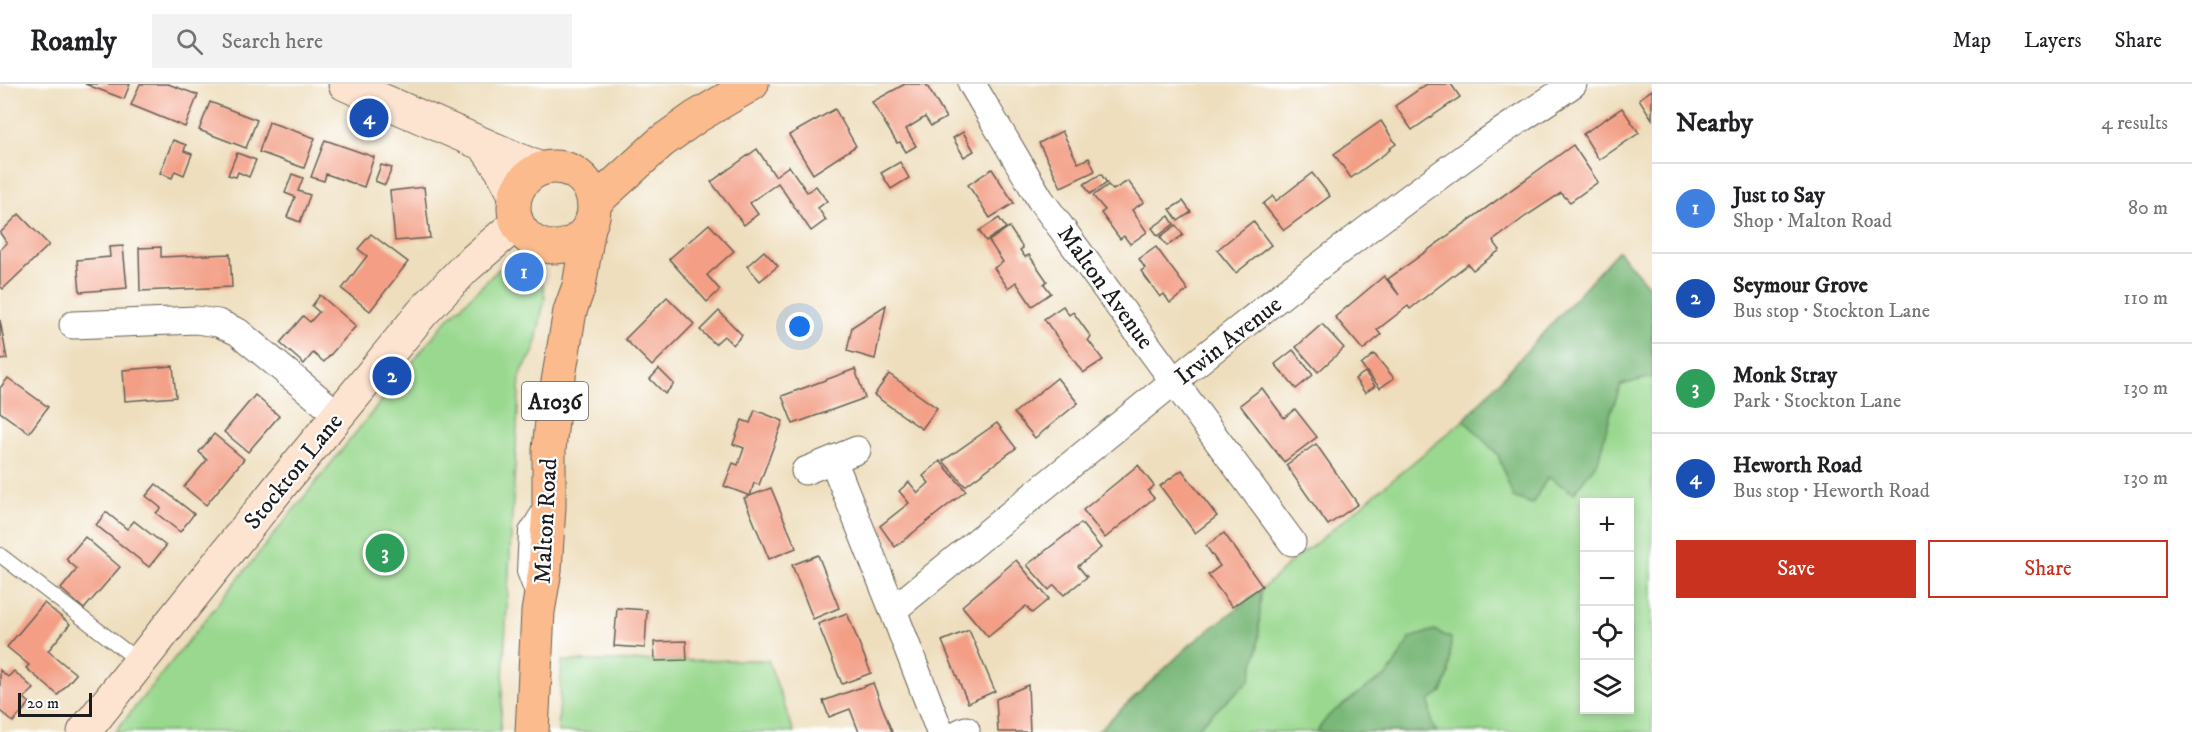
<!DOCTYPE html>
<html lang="en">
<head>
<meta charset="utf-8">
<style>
  body { margin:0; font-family:"IM FELL DW Pica",serif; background:#f2f2f2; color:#202124 }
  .controls { position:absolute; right:18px; bottom:18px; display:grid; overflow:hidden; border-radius:0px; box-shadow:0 3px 9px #0003 }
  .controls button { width:54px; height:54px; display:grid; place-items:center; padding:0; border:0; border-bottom:2px solid #e0e0e0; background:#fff; color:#202124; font:30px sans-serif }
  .scale { position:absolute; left:18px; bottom:15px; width:74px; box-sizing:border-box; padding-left:6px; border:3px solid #1c1c1c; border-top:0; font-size:16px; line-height:21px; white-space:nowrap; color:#1c1c1c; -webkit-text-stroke:4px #fff; paint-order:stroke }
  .you { position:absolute; left:800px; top:243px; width:21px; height:21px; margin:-15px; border:4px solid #fff; border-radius:50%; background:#1a73e8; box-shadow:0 0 0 9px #1a73e833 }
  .badge { display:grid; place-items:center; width:39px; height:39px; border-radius:50%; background:#c8321e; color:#fff; font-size:20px; font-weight:700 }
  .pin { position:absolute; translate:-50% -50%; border:3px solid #fff; box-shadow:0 2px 6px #0006 }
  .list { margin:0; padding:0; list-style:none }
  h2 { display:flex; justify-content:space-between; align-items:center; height:78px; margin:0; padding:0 24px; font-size:26px }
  h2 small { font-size:20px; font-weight:400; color:#757577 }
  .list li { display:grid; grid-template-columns:39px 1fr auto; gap:18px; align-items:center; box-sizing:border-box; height:90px; padding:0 24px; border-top:2px solid #e0e0e0 }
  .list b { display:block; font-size:22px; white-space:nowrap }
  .list p { margin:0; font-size:20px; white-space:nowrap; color:#757577 }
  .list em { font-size:20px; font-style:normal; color:#757577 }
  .actions { display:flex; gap:12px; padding:18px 24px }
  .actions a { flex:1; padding:14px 0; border:2px solid #c8321e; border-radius:0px; text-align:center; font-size:21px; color:#c8321e }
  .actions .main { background:#c8321e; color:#fff }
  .icon { flex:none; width:33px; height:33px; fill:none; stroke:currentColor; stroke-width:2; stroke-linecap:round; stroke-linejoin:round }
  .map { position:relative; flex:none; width:1652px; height:648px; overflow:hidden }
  header { display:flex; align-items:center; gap:36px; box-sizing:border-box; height:84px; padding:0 30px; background:#fff; border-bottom:2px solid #e0e0e0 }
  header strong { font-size:28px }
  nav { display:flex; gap:33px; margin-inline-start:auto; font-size:21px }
  .search { width:420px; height:54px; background:#f2f2f2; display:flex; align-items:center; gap:15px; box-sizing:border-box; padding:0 21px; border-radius:0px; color:#757577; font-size:22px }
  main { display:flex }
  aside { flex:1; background:#fff }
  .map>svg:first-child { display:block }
  .green { fill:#99d88e; stroke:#5a7a55; stroke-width:1.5; fill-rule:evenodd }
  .forest { fill:#7ab879; stroke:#4b6a4a; stroke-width:1.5 }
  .building { fill:#f39e85 }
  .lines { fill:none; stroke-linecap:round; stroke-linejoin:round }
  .lane-casing { stroke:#666054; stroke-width:16 }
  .street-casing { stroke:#666054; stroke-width:29 }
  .secondary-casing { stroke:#666054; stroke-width:35 }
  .primary-casing { stroke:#666054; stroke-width:35 }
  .lane { stroke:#fff; stroke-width:14 }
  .street { stroke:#fff; stroke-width:27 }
  .secondary { stroke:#fde4d1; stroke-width:33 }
  .primary { stroke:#fbbb8d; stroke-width:33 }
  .labels { text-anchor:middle; stroke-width:4.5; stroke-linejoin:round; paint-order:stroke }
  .shield { fill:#fff; stroke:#606060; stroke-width:1.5 }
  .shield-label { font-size:22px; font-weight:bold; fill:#1c1c1c }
  .street-label { font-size:24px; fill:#1c1c1c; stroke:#fff }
</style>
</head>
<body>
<header>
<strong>Roamly</strong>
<div class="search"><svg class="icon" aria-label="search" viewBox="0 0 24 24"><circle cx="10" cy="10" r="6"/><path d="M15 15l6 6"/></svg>Search here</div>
<nav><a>Map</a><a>Layers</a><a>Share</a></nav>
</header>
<main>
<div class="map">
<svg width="1652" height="648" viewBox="0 0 1652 648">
  <rect width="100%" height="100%" fill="#fff"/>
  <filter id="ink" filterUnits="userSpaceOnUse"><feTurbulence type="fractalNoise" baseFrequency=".0167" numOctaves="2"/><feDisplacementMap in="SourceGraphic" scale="12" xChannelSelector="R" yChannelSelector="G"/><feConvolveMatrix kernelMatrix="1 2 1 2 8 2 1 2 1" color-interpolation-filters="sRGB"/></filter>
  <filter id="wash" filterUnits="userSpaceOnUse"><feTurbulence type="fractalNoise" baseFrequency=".008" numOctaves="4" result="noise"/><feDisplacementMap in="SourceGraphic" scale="24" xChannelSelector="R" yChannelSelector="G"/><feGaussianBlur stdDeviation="1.35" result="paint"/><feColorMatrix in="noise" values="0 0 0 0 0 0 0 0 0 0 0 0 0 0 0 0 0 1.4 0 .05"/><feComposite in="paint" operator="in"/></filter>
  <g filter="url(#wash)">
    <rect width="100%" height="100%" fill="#eedebd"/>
    <g class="green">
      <path d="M1618,167L1652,206V648H1097L1191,560L1261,506L1292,477L1315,460L1464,336ZM1584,418H1630V626H1584Z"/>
      <path d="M499,185L531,198H542L545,213L534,267L520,290L500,648H115L444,239Z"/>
      <path d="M768,576L794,648H558L562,577Z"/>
    </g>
    <g class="forest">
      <path d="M1618,167L1652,206V293L1621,301L1611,328L1598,377L1574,409L1548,393L1532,420L1513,413L1498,371L1464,336Z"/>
      <path d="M1261,506L1258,564L1250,596L1202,639L1196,648H1097L1191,560Z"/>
      <path d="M1434,546L1451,554L1449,591L1442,608L1429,617L1432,641L1437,648H1316L1329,631L1369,602L1388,591L1410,554Z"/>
    </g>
    <g id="blocks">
      <g class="building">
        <path d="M85,0H130L124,15Z"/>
        <path d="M140,0H168L198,11L185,43L131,21Z"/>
        <path d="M905,0H926L946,34L931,42L925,33L906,45L916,62L906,68L900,58L897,59L872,18Z"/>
        <path d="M1427,0H1451L1460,13L1412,46L1395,22Z"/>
        <path d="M1652,6V35L1639,15Z"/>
        <path d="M210,18L257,36L246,64L199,46Z"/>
        <path d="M1622,24L1639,49L1599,76L1583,50Z"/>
        <path d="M835,25L856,62L813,90L789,51Z"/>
        <path d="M1381,37L1396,60L1389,65L1390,66L1351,94L1334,70Z"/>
        <path d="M269,38L315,54L304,84L259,68Z"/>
        <path d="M1062,47L1078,79L1089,74L1095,87L1061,103L1039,59Z"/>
        <path d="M963,48L974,67L964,73L953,54Z"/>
        <path d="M173,56L186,61L184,67L192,70L184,91L175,87L172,94L160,89Z"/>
        <path d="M325,56L374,73L364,103L326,90L324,97L311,93Z"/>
        <path d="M1573,61L1598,98L1570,118L1561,109L1526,132L1493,157L1500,166L1473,186L1468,180L1410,225L1408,222L1377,246L1381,251L1363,266L1335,233L1384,192L1399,211L1388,195Z"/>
        <path d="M757,65L775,92L789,82L807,108L816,102L827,117L818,124L826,136L811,147L778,99L750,119L758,130L744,141L711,98Z"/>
        <path d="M237,69L256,76L249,93L238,88L236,93L228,91Z"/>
        <path d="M900,78L909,94L891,105L881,89Z"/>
        <path d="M381,81L392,84L385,101L375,97Z"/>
        <path d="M992,85L1014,119L990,134L968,101Z"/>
        <path d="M1312,89L1330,112L1284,146L1263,120L1273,112L1276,117Z"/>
        <path d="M292,90L303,94L298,107L310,111L300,138L287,133L295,113L285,109Z"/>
        <path d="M1101,90L1107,99L1090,110L1084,100Z"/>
        <path d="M1128,97L1144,118L1132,126L1147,148L1130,160L1124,152L1120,155L1101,129L1105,126L1093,112L1108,101L1113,106Z"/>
        <path d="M424,103L430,154L395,157L390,107Z"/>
        <path d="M1183,117L1191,128L1178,137L1170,125Z"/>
        <path d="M19,130L49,161L3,205L0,202V166L7,159L0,149Z"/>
        <path d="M1169,132L1174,140L1158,152L1152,144Z"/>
        <path d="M999,134L1006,144L986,157L979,147Z"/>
        <path d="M1253,137L1271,161L1236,189L1217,166Z"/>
        <path d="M709,140L734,167L707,191L720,206L707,218L669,175Z"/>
        <path d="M1176,141L1183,151L1167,162L1160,153Z"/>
        <path d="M1009,143L1023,164L1020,166L1025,173L1029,171L1047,197L1044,200L1051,209L1032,222L1016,198L1008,204L994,184L1003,178L989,157Z"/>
        <path d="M371,150L408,178L370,227L342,205L367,172L358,165Z"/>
        <path d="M123,162L127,204L80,208L77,176L110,173L109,163Z"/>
        <path d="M161,163V173L230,170L232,203L140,207L139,164Z"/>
        <path d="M1156,163L1188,206L1170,219L1164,210L1160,213L1141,187L1145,184L1139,175Z"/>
        <path d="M764,167L778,182L760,197L747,182Z"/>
        <path d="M514,179L537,190L534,198L510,187Z"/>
        <path d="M320,211L356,242L324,278L313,269L304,280L280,259L303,232L310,238L319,228L312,222Z"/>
        <path d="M667,213L694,240L652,282L625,255Z"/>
        <path d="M886,221L875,275L847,267L852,243Z"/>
        <path d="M1063,222L1069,231L1073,228L1091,253L1088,256L1103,276L1083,289L1044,235Z"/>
        <path d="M719,227L742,251L733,261L724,252L715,260L700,246Z"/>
        <path d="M0,236L7,275L0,276Z"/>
        <path d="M1322,240L1344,264L1318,288L1296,263Z"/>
        <path d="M1293,266L1313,291L1296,305L1275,280Z"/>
        <path d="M1374,270L1394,294L1380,304L1361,281Z"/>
        <path d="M173,282L176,313L125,317L123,286Z"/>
        <path d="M659,285L674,300L665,310L650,295Z"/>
        <path d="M855,285L865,314L793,340L782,312Z"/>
        <path d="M1365,288L1375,302L1365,309L1355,295Z"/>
        <path d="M889,290L937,324L922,345L874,311Z"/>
        <path d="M8,294L48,323L29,349L0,328V304Z"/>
        <path d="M1057,294L1078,319L1035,354L1014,329Z"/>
        <path d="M1262,304L1284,334L1295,325L1317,353L1284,378L1240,321Z"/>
        <path d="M255,311L279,332L248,368L224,348Z"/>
        <path d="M755,326L783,337L759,401L754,399L750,412L724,402L733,379L738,381L744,364L733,360L742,336L750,339Z"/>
        <path d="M997,339L1016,364L965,402L943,377Z"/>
        <path d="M214,350L244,375L206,421L184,403L207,376L199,368Z"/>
        <path d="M1316,360L1358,420L1328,441L1286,381Z"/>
        <path d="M940,377L966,407L895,463L880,442L909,419L899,407L909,398L918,409L929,399L923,392Z"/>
        <path d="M1138,381L1154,402L1148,407L1154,414L1105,454L1083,426Z"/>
        <path d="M1182,386L1217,432L1195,449L1160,402Z"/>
        <path d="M156,400L194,430L180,448L156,429L161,424L146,412Z"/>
        <path d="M771,404L796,464L769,475L744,414Z"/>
        <path d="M106,428L127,445L134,437L166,462L149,483L96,441Z"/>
        <path d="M1081,439L1101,464L1078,482L1087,493L1064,511L1054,501L1049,506L1027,481Z"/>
        <path d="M1224,449L1262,502L1232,523L1208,491L1220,482L1206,462Z"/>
        <path d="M85,453L120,483L84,525L61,505L77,485L66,475Z"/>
        <path d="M818,471L839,524L813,535L792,481Z"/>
        <path d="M1016,476L1049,515L1032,529L1026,522L988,553L962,522Z"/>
        <path d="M44,519L70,540L48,567L76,590L58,611L26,584L29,581L7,563Z"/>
        <path d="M617,524L647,526L645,564L614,562Z"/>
        <path d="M847,529L871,589L842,600L818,540Z"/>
        <path d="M969,546L995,607L968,619L942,557Z"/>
        <path d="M686,557L687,576L655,577L654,558Z"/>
        <path d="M0,586L8,593L14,587L34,605L24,614L30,619L13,638L0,627Z"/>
        <path d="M873,599L892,648H859L850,625L829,633L823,617Z"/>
        <path d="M1028,601L1030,648H998L996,615Z"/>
      </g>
    </g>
  </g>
  <g filter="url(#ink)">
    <use href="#blocks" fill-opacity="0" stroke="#666054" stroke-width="1.5"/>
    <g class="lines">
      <g class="lane-casing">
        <g id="lane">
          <path d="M0,471L140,578"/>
          <path d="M533,512L524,488L526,447L541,423"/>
        </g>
      </g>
      <g class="street-casing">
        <g id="street">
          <path d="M972,0L1040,115L1292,458"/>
          <path d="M73,241L196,236L218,239L238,248L338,331"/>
          <path d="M833,376L893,526"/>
          <path d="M805,387L857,366"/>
          <path d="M940,648L893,526C1084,371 1272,212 1472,68C1505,44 1540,23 1573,0"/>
          <path d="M961,648L966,646"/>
        </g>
      </g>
      <g class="secondary-casing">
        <g id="secondary">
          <path d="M345,0L540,85"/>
          <path d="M485,62L503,88L515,111"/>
          <path d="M84,648L284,397L422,229L466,183L517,139"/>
        </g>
      </g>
      <g class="primary-casing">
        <g id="primary">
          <circle cx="554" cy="123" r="40"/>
          <path d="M594,119L661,58L696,33L752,0"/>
          <path d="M532,648L538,528L545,486L549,423V366L553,327L570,227L579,202L589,143"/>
        </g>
      </g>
      <use href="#lane" class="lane"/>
      <use href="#street" class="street"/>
      <use href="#secondary" class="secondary"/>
      <use href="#primary" class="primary"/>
    </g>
  </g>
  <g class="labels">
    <rect class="shield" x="522" y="298" width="66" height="38" rx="4.5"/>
    <g class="shield-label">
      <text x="555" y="325">A1036</text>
    </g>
    <g class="street-label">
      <text transform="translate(1106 203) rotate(54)" y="8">Malton Avenue</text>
      <text transform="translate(1228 256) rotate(-38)" y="8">Irwin Avenue</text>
      <text transform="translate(293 387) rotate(-51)" y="8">Stockton Lane</text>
      <text transform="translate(545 437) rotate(-87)" y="8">Malton Road</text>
    </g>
  </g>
</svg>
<div class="controls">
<button>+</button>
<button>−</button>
<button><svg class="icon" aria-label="locate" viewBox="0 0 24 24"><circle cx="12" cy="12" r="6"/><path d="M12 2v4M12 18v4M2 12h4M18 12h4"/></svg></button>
<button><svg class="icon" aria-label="layers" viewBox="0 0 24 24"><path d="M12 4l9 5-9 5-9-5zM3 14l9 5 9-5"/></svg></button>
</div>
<div class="scale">20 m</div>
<div class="you"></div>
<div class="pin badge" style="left:524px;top:188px;background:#3f7fe0">1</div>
<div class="pin badge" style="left:392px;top:292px;background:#1a4fb4">2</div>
<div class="pin badge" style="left:385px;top:469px;background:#2e9e5b">3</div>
<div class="pin badge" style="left:369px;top:34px;background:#1a4fb4">4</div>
</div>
<aside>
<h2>Nearby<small>4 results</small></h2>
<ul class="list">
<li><span class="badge" style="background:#3f7fe0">1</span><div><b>Just to Say</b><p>Shop · Malton Road</p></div><em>80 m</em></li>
<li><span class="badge" style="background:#1a4fb4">2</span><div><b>Seymour Grove</b><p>Bus stop · Stockton Lane</p></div><em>110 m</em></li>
<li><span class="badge" style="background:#2e9e5b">3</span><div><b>Monk Stray</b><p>Park · Stockton Lane</p></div><em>130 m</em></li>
<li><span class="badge" style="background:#1a4fb4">4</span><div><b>Heworth Road</b><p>Bus stop · Heworth Road</p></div><em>130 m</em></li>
</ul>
<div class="actions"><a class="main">Save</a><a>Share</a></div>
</aside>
</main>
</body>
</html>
